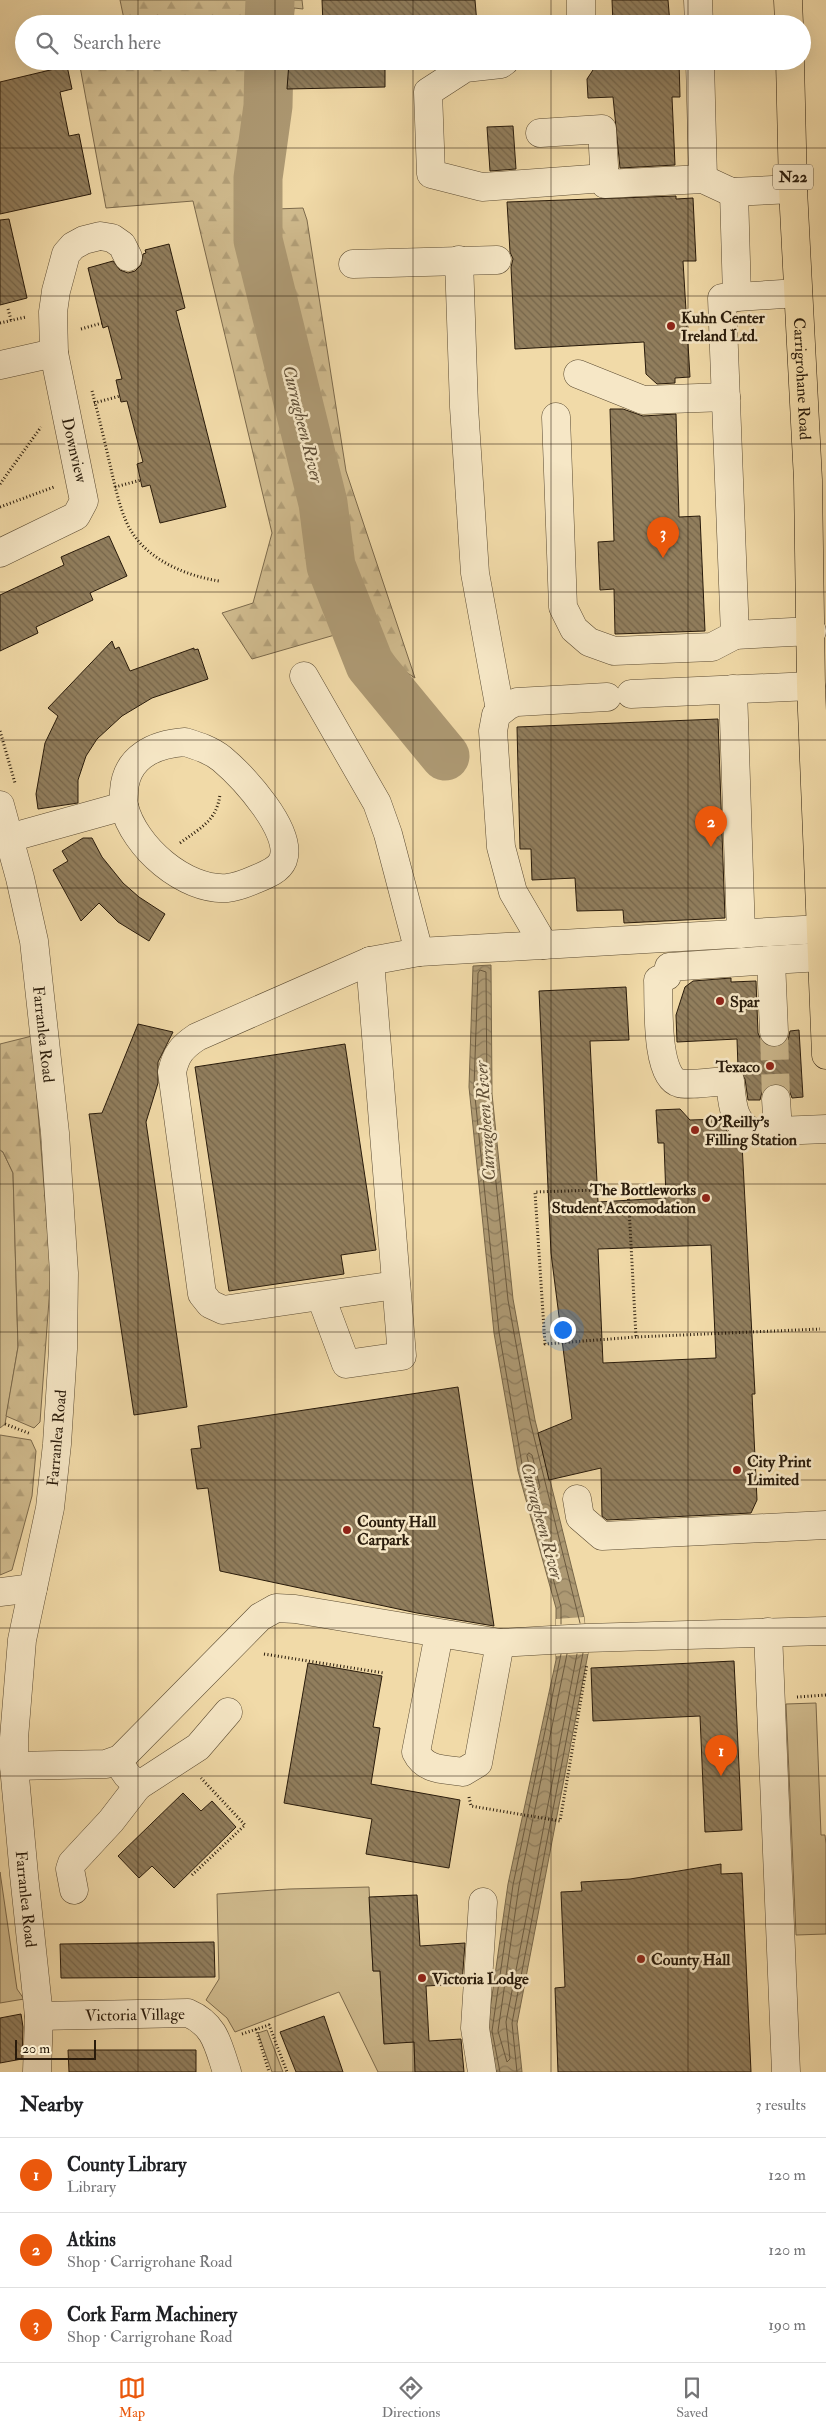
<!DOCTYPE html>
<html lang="en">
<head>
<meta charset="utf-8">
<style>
  body { margin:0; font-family:"IM FELL Double Pica",serif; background:#f6f6f6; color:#202124 }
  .scale { position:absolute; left:15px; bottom:12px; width:81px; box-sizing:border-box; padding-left:5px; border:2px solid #291b0b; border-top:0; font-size:14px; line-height:18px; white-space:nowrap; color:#291b0b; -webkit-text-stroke:4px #f6e7c6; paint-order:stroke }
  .you { position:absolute; left:562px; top:1329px; width:18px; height:18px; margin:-12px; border:4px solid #fff; border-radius:50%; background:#1a73e8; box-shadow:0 0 0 8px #1a73e833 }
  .badge { display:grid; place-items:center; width:32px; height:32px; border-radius:50%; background:#ea580c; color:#fff; font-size:16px; font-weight:700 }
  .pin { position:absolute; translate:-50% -41px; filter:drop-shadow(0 1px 2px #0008) }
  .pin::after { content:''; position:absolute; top:26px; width:18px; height:15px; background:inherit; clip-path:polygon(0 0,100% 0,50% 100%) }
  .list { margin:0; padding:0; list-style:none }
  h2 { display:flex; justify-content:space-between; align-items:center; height:65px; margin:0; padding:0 20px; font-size:21px }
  h2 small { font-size:16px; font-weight:400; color:#757577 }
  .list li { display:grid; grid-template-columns:32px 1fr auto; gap:15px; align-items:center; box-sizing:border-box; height:75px; padding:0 20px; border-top:1px solid #e0e0e0 }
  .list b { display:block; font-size:19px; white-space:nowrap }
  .list p { margin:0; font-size:16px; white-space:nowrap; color:#757577 }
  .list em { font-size:16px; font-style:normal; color:#757577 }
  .icon { flex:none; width:28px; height:28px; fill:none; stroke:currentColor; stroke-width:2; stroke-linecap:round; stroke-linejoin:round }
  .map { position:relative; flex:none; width:826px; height:2072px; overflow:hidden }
  .search { position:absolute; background:#fff; box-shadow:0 5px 20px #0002; left:15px; right:15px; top:15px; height:55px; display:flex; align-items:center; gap:12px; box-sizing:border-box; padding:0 18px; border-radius:28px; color:#757577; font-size:19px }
  .sheet { height:290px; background:#fff }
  nav { display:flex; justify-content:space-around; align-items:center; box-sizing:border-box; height:70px; border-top:1px solid #e0e0e0; background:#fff; font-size:14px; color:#757577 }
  nav a { display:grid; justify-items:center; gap:2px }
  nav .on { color:#ea580c }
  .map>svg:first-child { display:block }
  .green { fill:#cfba8d; stroke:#7c6a4c }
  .forest { fill:url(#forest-firs); stroke:#7c6a4c }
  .water { fill:url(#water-waves); stroke:#786749 }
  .pier { fill:#f1daa8 }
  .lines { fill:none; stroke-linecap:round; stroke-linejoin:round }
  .shore { stroke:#6b5a3f; stroke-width:1 }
  .river { stroke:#ad9973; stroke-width:49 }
  .building { fill:url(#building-back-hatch); stroke:#291b0b; fill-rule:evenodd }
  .minor-tunnel { stroke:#c9b489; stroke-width:28; stroke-dasharray:28 14; stroke-linecap:butt }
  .minor-casing { stroke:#5b4b32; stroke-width:29 }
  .highway-casing { stroke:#291b0b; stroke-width:29 }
  .path { stroke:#291b0b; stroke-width:3; stroke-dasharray:1 2.5; stroke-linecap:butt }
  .minor { stroke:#f6e7c6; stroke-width:28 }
  .highway { stroke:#f1daa8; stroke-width:28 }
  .grid { fill:none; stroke:#291b0b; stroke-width:1; stroke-opacity:0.55 }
  .poi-dot { fill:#8f2418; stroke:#f6e7c6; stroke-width:2 }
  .labels { text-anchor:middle; stroke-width:5; stroke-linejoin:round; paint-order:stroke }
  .shield { fill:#f6e7c6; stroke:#665843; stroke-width:1 }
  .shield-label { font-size:15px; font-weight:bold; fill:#291b0b }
  .poi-label { font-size:16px; font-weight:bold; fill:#291b0b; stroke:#f6e7c6; text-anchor:start }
  .street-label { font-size:16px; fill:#291b0b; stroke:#f6e7c6 }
  .water-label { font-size:18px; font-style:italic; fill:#5e4d35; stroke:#f6e7c6 }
</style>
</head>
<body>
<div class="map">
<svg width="826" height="2072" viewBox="0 0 826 2072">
  <defs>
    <pattern id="forest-firs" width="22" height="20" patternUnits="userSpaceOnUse" patternTransform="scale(1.25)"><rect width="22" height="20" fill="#cfba8d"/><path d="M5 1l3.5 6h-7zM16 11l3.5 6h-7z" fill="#b29f78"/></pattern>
    <pattern id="water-waves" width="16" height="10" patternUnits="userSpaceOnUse" patternTransform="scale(1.25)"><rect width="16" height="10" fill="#ad9973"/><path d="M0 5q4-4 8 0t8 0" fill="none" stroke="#8d7c5d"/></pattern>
    <pattern id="building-back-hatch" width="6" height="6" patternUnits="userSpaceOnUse" patternTransform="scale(1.25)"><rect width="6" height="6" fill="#917e5d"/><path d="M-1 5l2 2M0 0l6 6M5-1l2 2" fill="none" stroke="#76664b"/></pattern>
  </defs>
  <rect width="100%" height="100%" fill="#f1daa8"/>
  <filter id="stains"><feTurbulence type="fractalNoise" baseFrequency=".004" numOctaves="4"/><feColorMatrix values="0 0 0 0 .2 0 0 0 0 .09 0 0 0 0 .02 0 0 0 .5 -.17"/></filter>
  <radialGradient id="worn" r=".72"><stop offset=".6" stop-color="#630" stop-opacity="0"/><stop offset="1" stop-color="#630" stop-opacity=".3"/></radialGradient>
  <g class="green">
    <path d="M0,1150L3,1152L13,1173L18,1347L5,1424L0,1428Z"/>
    <path d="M816,1703L821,1835H825L826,1844V1934L796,1935L786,1704Z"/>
    <path d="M0,1872L17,1989L24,1999L0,2003Z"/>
    <path d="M369,1887L373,1971H380L384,2043L414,2042L415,2072H378L339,1992L235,2032L227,2018L206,2000L219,1979L217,1894L289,1889Z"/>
    <path d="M267,2030L283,2072H272L258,2033Z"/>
  </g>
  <g class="forest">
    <path d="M120,0H302L303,9L294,8L293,24H125Z"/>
    <path d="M79,61H289L276,209L303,208L307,220L346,471L415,678L345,632L252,659L222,613L253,603L272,533L193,201L106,208Z"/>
    <path d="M32,1036L51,1273L40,1422L34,1428L6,1416L18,1347L13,1173L3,1152L0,1150V1044Z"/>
    <path d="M0,1435L31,1440L36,1451L32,1496L12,1570L0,1575Z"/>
  </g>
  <path class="water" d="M491,965L492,1094L513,1299L535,1420L584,1617L588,1654L517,2024L522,2072H496L487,2031L508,1884L556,1660V1608L518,1471L494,1333L469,1087L473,966Z"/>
  <path class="pier" d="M584,1617L588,1654L556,1656V1619Z"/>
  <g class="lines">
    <g class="shore">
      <path d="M529,1453L532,1455L540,1487L538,1490L535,1489L527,1456Z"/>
      <path d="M561,1624V1607L523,1470L499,1332L474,1087L478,973L480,970L486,972L487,1095L508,1300L530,1421L580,1623"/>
      <path d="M567,1654L519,1886L498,2031L507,2062L510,2059L506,2022L577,1654"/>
      <path d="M500,2072L492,2031L513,1885L561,1654"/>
      <path d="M517,2072L512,2023L583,1653"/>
    </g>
    <g class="river">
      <path d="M269,24L270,0"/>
      <path d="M269,61L268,106L258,178V240L323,503L331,566L370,665L445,756"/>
    </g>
  </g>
  <g class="building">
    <path d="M322,0H475L477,24H323Z"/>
    <path d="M612,0H668L670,24H613Z"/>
    <path d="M385,61V87L287,89L289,62Z"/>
    <path d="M599,61H679L680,97H672L675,165L620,168L613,97L588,98L587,79Z"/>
    <path d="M67,66L72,89L60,92L69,136L79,134L91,194L0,214V82Z"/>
    <path d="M513,126L516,169L490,171L487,127Z"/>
    <path d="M676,196V199L693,198L696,261H683L690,377L675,378V383L657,384L646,374L644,342L515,349L511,267L513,259L510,252L507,202Z"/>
    <path d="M9,219L27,298L0,305V220Z"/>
    <path d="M169,244L185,308L176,311L226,507L160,523L150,485L142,487L137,464L143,462L127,401L121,402L116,380L122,379L108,326L103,328L88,268L113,261L120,270L128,273L135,271L141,265L143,254L146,253L145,250Z"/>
    <path d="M610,409H623L643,416L676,414L679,517L700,516L705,631L615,634L614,589L600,590L598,542L614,541Z"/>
    <path d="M109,536L127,576L90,593L93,600L36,627L38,633L0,651V595L64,565L61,557Z"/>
    <path d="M112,641L115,649L119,647L130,671L194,648V650L198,649L208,679L152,698L122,716L97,739L86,756L78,780V803L38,809L36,794L45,743L58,716L48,708Z"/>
    <path d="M718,719L725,918L624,923L623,910L577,911L575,878L532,880L531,849H520L517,727Z"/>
    <path d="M83,838H92L102,857L123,883L139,897L165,914L149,941L118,922L99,903L81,921L53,870L68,861L62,851Z"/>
    <path d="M731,978V982L756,981L758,1033L761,1040L766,1046L774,1048L782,1045L788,1040L790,1031L799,1030L803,1097L792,1098L789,1090L783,1085L776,1083L767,1086L762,1092L760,1100H748L745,1079L738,1068L737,1039L677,1042L676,1015L685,987L693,981Z"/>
    <path d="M626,987L629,1040L590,1041L598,1202L666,1198L664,1143H658L656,1110L680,1109L690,1120L721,1119L728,1133L742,1144L755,1394H752L757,1500L751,1513L607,1520L602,1516L601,1468L549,1480L538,1433L572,1419L551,1253L539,991ZM711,1245L716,1358L603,1363L598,1249Z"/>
    <path d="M138,1024L173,1032L158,1062V1083L146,1122L187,1407L134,1415L89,1114L102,1113Z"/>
    <path d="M345,1044L376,1250L341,1255L344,1274L229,1291L195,1067Z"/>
    <path d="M458,1387L494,1626L417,1613L220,1571L208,1488L197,1489L191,1449L201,1448L198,1426Z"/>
    <path d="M734,1661L742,1830L705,1832L700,1716L593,1721L591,1668Z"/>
    <path d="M308,1663L382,1676L373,1727L380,1728L371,1784L460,1800L449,1868L366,1854L372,1819L284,1803Z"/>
    <path d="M183,1793L201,1811L212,1801L236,1827L174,1888L152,1866L139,1878L118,1856Z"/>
    <path d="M721,1864V1874L742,1873L751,2072H558L555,1988L565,1987L561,1892L582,1891L581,1882L630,1879Z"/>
    <path d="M417,1895L420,1946L465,1943L462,1984L426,1986L429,2041L461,2039L464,2072H415L414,2042L384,2044L380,1971H373L369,1897Z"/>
    <path d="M214,1942L215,1977L61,1978L60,1944Z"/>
    <path d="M21,2014L23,2027L22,2059L0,2063V2018Z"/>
    <path d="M324,2016L343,2072H296L280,2032Z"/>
    <path d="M68,2050H196V2072H69Z"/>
  </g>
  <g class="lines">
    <path class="minor-tunnel" d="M774,1032L776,1099"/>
    <g class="minor-casing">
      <g id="minor">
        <path d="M581,0V24"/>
        <path d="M698,0L699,24"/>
        <path d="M505,61L501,64L465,68L428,92L431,174L482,187L605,178"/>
        <path d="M700,61L703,179"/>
        <path d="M540,133L602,129L605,184L703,179L731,192L793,189"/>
        <path d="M734,192L737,297"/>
        <path d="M459,260L464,407L475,573L500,710"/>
        <path d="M353,264L497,260"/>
        <path d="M798,293L722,298L735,635L812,631"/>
        <path d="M0,365L54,353"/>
        <path d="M578,374L643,400L726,397"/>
        <path d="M556,417L563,607L574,629L589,642L614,651L712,647L735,635"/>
        <path d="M0,553L76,516L84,501L54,353L53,312L56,291L66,254L73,246L84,240L100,236L112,238L122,245L128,257"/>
        <path d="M304,676L377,803L388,834L419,952"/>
        <path d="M733,689L741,934"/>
        <path d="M631,694L811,686"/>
        <path d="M185,742C198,746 211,750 222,759C242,776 294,831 283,860C279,870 266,875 256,879C247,883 237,887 227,888C185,891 134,847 124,806C123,802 124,796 124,791C126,757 155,744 185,742Z"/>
        <path id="s1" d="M0,805L20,878L34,941L55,1133L64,1273L63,1349L57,1444L50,1508L22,1640L14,1738V1766L24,1875L39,2016L37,2072"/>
        <path d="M9,838L124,806"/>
        <path d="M544,945L513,892L501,847L493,731L496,715L509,705L517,702L607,697"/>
        <path d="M771,960L669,967L667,976L658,980C659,1001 655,1077 679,1083C689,1086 718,1081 730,1081C732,1100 732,1125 754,1132C761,1134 771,1131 778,1131"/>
        <path d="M774,1032L771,960L822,957"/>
        <path d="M776,1099L778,1131L826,1129"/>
        <path d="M396,1285L223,1310L210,1304L202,1294L172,1072C176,1054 182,1047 197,1037L370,961L419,952L821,929"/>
        <path d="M321,1297L346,1364L402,1356L370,961"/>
        <path d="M577,1499L580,1517L602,1536L826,1525"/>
        <path d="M0,1592L33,1588"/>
        <path d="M768,1632L786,2072"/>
        <path d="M439,1634L416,1752C425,1771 445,1769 463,1772L478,1763L500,1643"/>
        <path d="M117,1761L127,1775L138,1786L198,1747L228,1712"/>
        <path d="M14,1766L106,1764L120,1759L260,1617L276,1608L295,1609L500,1643L586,1638L826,1631"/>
        <path d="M74,1890L70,1869L72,1863L111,1821L138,1786"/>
        <path id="s2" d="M39,2016L188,2013C216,2025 218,2046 227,2072"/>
        <path d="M482,2072L475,2028L483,1902"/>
      </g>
    </g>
    <g class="highway-casing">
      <g id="highway">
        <path d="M788,0L789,24"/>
        <path id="s3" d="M790,61L793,189L808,480L811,686L826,1055"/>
      </g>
    </g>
    <g class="path">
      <path d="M8,309L11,320"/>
      <path d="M0,323L26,317"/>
      <path d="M81,329L102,323"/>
      <path d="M92,391C99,417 105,443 111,469C115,486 119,505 126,521C141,557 182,575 219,581"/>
      <path d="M94,403L120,396"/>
      <path d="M0,484L41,427"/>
      <path d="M115,487L141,480"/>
      <path d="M0,507L54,487"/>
      <path d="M0,731L15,783"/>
      <path d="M180,843C200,828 217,821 220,794"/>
      <path d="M636,1337L545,1344L535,1192L628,1189L636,1337L820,1329"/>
      <path d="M5,1424L31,1434"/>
      <path d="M264,1654L384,1673"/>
      <path d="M797,1697L826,1695"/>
      <path d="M469,1797L471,1806L560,1821L587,1664"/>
      <path d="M192,1875L245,1825L201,1778"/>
      <path d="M256,2029L269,2072"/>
      <path d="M242,2034L269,2025L287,2072"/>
    </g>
    <use href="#minor" class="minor"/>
    <use href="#highway" class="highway"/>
  </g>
  <path class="grid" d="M138,0V24M275,0V24M413,0V24M551,0V24M688,0V24M138,61V2072M275,61V2072M413,61V2072M551,61V2072M688,61V2072M0,148H826M0,296H826M0,444H826M0,592H826M0,740H826M0,888H826M0,1036H826M0,1184H826M0,1332H826M0,1480H826M0,1628H826M0,1776H826M0,1924H826"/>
  <g class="poi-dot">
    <circle cx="671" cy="326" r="5"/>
    <circle cx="720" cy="1001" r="5"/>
    <circle cx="770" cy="1066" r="5"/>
    <circle cx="695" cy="1130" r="5"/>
    <circle cx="706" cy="1198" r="5"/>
    <circle cx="737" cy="1470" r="5"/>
    <circle cx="347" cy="1530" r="5"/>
    <circle cx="641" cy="1959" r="5"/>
    <circle cx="422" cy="1978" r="5"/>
  </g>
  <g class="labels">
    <rect class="shield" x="773" y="164.5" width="40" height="25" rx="4"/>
    <g class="shield-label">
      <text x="793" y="182">N22</text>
    </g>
    <g class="poi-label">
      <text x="681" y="323">Kuhn Center<tspan x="681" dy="18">Ireland Ltd.</tspan></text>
      <text x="730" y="1007">Spar</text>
      <text x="760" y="1072" text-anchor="end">Texaco</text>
      <text x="705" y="1127">O'Reilly's<tspan x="705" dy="18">Filling Station</tspan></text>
      <text x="696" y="1195" text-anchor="end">The Bottleworks<tspan x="696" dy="18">Student Accomodation</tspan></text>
      <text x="747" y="1467">City Print<tspan x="747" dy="18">Limited</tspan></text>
      <text x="357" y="1527">County Hall<tspan x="357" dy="18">Carpark</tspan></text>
      <text x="651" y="1965">County Hall</text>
      <text x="432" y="1984">Victoria Lodge</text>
    </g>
    <g class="street-label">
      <text dy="6" stroke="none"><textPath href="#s3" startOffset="318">Carrigrohane Road</textPath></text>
      <text transform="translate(75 450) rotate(77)" y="6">Downview</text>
      <text dy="6" stroke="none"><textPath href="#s1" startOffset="234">Farranlea Road</textPath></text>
      <text transform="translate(56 1438) rotate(-85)" y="6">Farranlea Road</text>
      <text dy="6" stroke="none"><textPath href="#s1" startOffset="1104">Farranlea Road</textPath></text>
      <text dy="6" stroke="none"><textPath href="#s2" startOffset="96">Victoria Village</textPath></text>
    </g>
    <g class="water-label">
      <text transform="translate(303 424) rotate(76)" y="6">Curragheen River</text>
      <text transform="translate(485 1121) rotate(-94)" y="6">Curragheen River</text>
      <text transform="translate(542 1521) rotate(75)" y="6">Curragheen River</text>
    </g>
  </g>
  <rect width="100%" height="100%" filter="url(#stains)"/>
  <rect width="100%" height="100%" fill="url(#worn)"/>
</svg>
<div class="scale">20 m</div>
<div class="you"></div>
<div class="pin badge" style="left:721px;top:1776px">1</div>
<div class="pin badge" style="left:711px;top:847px">2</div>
<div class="pin badge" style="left:663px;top:558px">3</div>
<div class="search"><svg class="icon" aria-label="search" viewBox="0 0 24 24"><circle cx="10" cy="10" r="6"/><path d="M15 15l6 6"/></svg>Search here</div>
</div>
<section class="sheet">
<h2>Nearby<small>3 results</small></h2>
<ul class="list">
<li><span class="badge">1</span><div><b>County Library</b><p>Library</p></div><em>120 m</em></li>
<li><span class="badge">2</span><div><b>Atkins</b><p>Shop · Carrigrohane Road</p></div><em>120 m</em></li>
<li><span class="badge">3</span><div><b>Cork Farm Machinery</b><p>Shop · Carrigrohane Road</p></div><em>190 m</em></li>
</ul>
</section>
<nav>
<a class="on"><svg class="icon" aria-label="map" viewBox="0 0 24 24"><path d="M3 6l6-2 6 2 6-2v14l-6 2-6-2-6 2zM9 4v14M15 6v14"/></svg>Map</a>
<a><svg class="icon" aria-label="directions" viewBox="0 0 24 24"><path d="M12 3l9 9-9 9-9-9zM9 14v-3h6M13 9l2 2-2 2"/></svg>Directions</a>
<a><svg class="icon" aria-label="saved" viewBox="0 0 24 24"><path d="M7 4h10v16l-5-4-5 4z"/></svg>Saved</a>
</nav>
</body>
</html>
